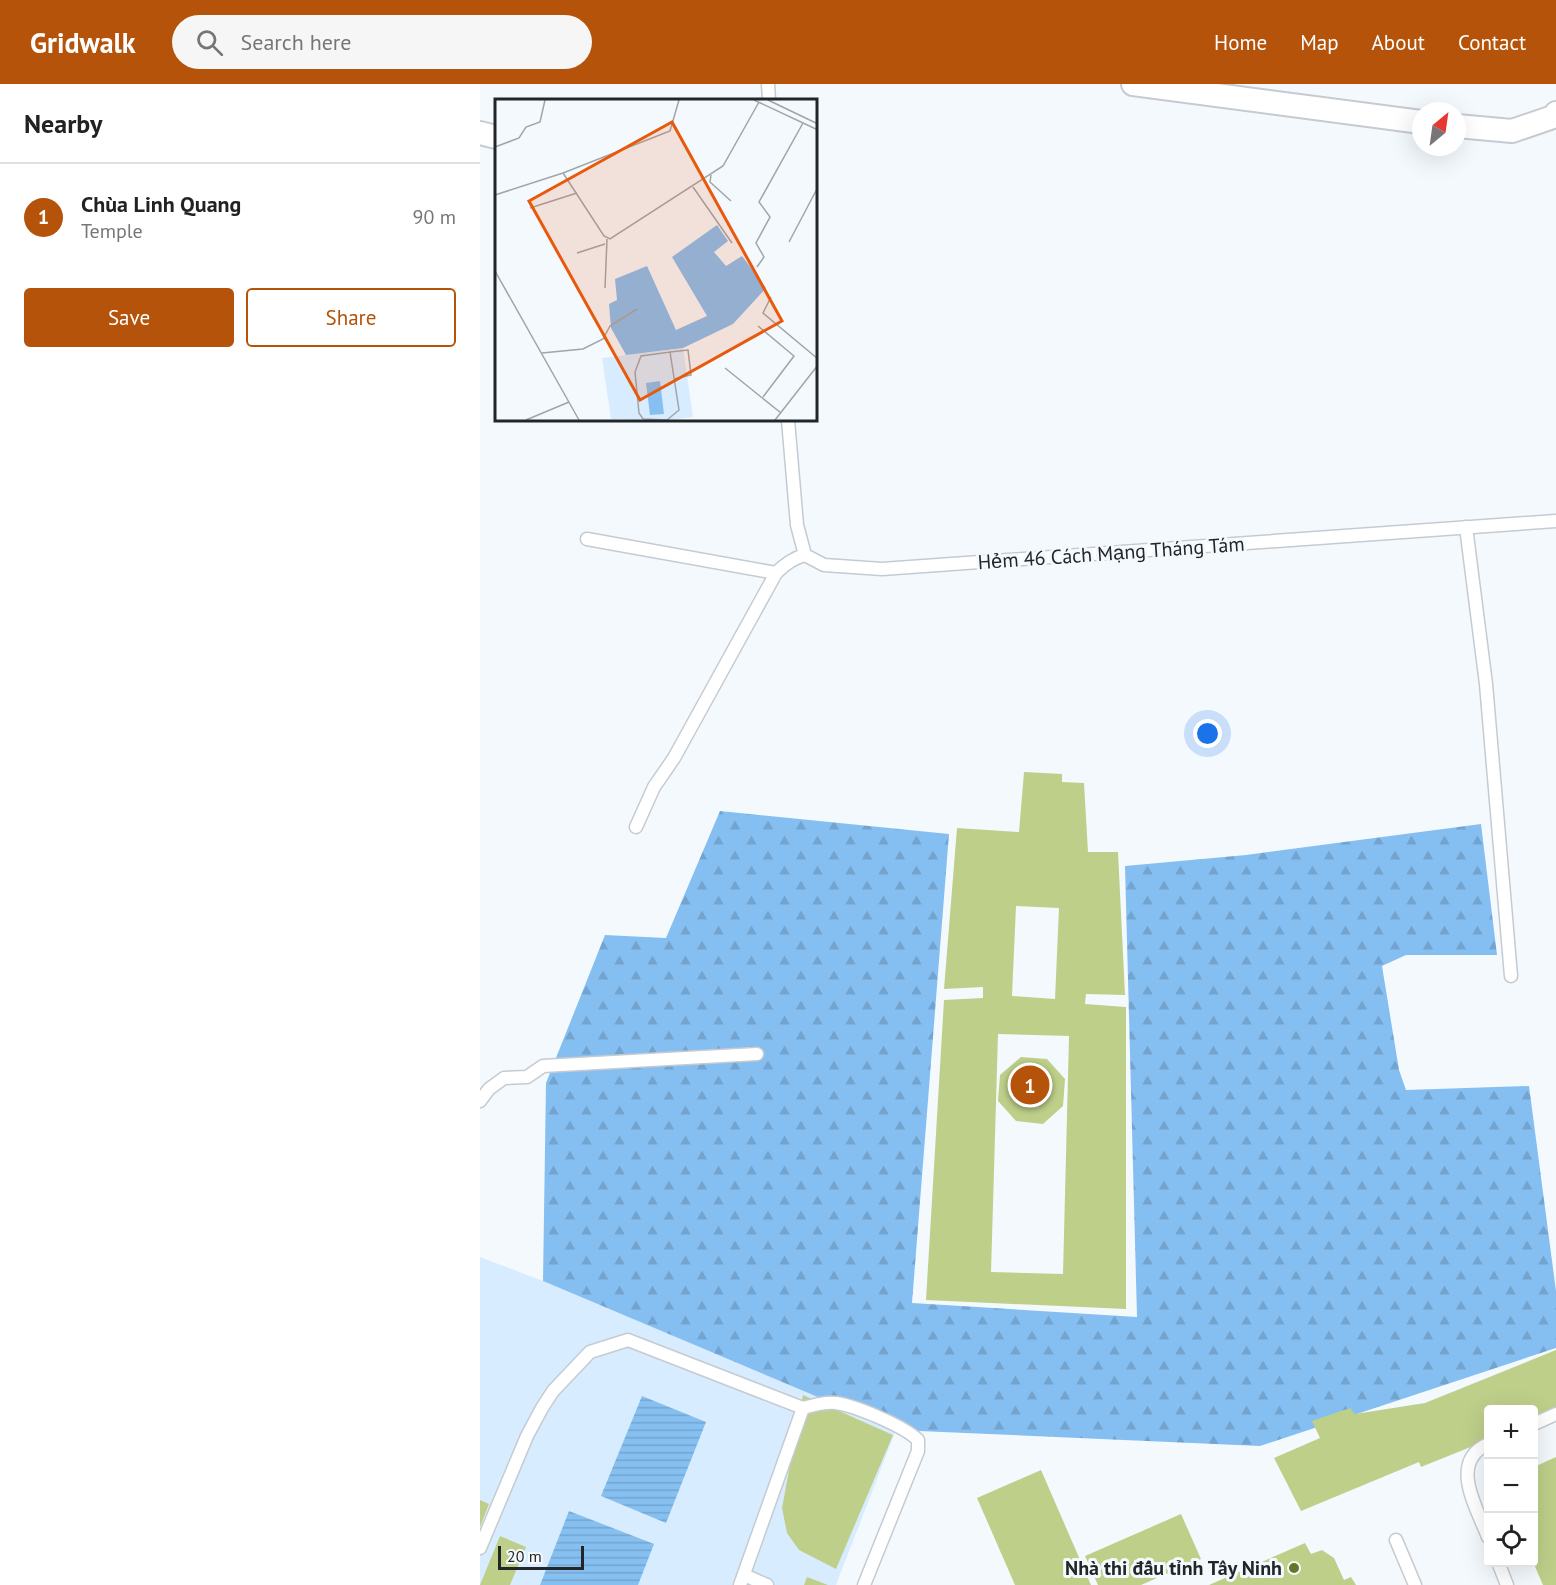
<!DOCTYPE html>
<html lang="en">
<head>
<meta charset="utf-8">
<style>
  body { margin:0; font-family:"PT Sans",sans-serif; background:#f6f6f6; color:#222 }
  .controls { position:absolute; right:18px; bottom:18px; display:grid; overflow:hidden; border-radius:6px; box-shadow:0 6px 24px #0002 }
  .controls button { width:54px; height:54px; display:grid; place-items:center; padding:0; border:0; border-bottom:2px solid #e0e0e0; background:#fff; color:#222; font:30px sans-serif }
  .compass { position:absolute; left:932px; top:18px; width:54px; height:54px; border-radius:50%; background:#fff; box-shadow:0 6px 24px #0002; rotate:29deg }
  .scale { position:absolute; left:18px; bottom:15px; width:86px; box-sizing:border-box; padding-left:6px; border:3px solid #232628; border-top:0; font-size:16px; line-height:21px; white-space:nowrap; color:#232628; -webkit-text-stroke:4px #f4f9fe; paint-order:stroke }
  .you { position:absolute; left:728px; top:650px; width:21px; height:21px; margin:-15px; border:4px solid #fff; border-radius:50%; background:#1a73e8; box-shadow:0 0 0 9px #1a73e833 }
  .badge { display:grid; place-items:center; width:39px; height:39px; border-radius:50%; background:#b45309; color:#fff; font-size:20px; font-weight:700 }
  .pin { position:absolute; translate:-50% -50%; border:3px solid #fff; box-shadow:0 2px 6px #0006 }
  .list { margin:0; padding:0; list-style:none }
  h2 { display:flex; justify-content:space-between; align-items:center; height:78px; margin:0; padding:0 24px; font-size:26px }
  h2 small { font-size:20px; font-weight:400; color:#767676 }
  .list li { display:grid; grid-template-columns:39px 1fr auto; gap:18px; align-items:center; box-sizing:border-box; height:108px; padding:0 24px; border-top:2px solid #e0e0e0 }
  .list b { display:block; font-size:22px; white-space:nowrap }
  .list p { margin:0; font-size:20px; white-space:nowrap; color:#767676 }
  .list em { font-size:20px; font-style:normal; color:#767676 }
  .actions { display:flex; gap:12px; padding:18px 24px }
  .actions a { flex:1; padding:14px 0; border:2px solid #b45309; border-radius:6px; text-align:center; font-size:21px; color:#b45309 }
  .actions .main { background:#b45309; color:#fff }
  .icon { flex:none; width:33px; height:33px; fill:none; stroke:currentColor; stroke-width:2; stroke-linecap:round; stroke-linejoin:round }
  .map { position:relative; flex:none; width:1076px; height:1501px; overflow:hidden }
  header { display:flex; align-items:center; gap:36px; box-sizing:border-box; height:84px; padding:0 30px; background:#b45309; color:#fff }
  header strong { font-size:28px }
  nav { display:flex; gap:33px; margin-inline-start:auto; font-size:21px }
  .search { width:420px; height:54px; background:#f6f6f6; display:flex; align-items:center; gap:15px; box-sizing:border-box; padding:0 21px; border-radius:33px; color:#767676; font-size:22px }
  main { display:flex }
  aside { flex:1; background:#fff }
  .map>svg:first-child { display:block }
  .green { fill:#d8ecff }
  .forest { fill:url(#forest-firs) }
  .water { fill:url(#water-rules) }
  .building { fill:#becf8a; fill-rule:evenodd }
  .lines { fill:none; stroke-linecap:round; stroke-linejoin:round }
  .service-casing { stroke:#c5cbd1; stroke-width:15 }
  .minor-casing { stroke:#c5cbd1; stroke-width:26 }
  .service { stroke:#fff; stroke-width:12 }
  .minor { stroke:#fff; stroke-width:22 }
  .poi-dot { fill:#677725; stroke:#f4f9fe; stroke-width:2 }
  .labels { text-anchor:middle; stroke-width:6; stroke-linejoin:round; paint-order:stroke }
  .street-label { font-size:20px; fill:#232628; stroke:#f4f9fe }
  .poi-label { font-size:20px; font-weight:bold; fill:#232628; stroke:#f4f9fe; text-anchor:end }
  .inset-road { fill:none; stroke:#a0a5a8; stroke-width:1.5 }
  .view { fill:#e8590c; fill-opacity:0.15; stroke:#e8590c; stroke-width:3 }
  .inset-edge { fill:none; stroke:#232628; stroke-width:3 }
</style>
</head>
<body>
<header>
<strong>Gridwalk</strong>
<div class="search"><svg class="icon" aria-label="search" viewBox="0 0 24 24"><circle cx="10" cy="10" r="6"/><path d="M15 15l6 6"/></svg>Search here</div>
<nav><a>Home</a><a>Map</a><a>About</a><a>Contact</a></nav>
</header>
<main>
<aside>
<h2>Nearby<small></small></h2>
<ul class="list">
<li><span class="badge">1</span><div><b>Chùa Linh Quang</b><p>Temple</p></div><em>90 m</em></li>
</ul>
<div class="actions"><a class="main">Save</a><a>Share</a></div>
</aside>
<div class="map">
<svg width="1076" height="1501" viewBox="0 0 1076 1501">
  <defs>
    <pattern id="forest-firs" width="22" height="20" patternUnits="userSpaceOnUse" patternTransform="scale(1.5)"><rect width="22" height="20" fill="#85bff1"/><path d="M5 1l3.5 6h-7zM16 11l3.5 6h-7z" fill="#73a4cf"/></pattern>
    <pattern id="water-rules" width="6" height="5" patternUnits="userSpaceOnUse" patternTransform="scale(1.5)"><rect width="6" height="5" fill="#86c0f1"/><path d="M0 2.5h6" fill="none" stroke="#73a5cf"/></pattern>
  </defs>
  <rect width="100%" height="100%" fill="#f4f9fe"/>
  <path class="green" d="M0,1173L63,1197L416,1346L356,1501H0Z"/>
  <path class="forest" d="M240,727L469,750L432,1219L657,1233L645,782L766,771L1001,740L1017,871H926L902,882L919,986L926,1006L1049,1002L1076,1207V1264L780,1362L416,1346L63,1197L66,999L125,851L186,854Z"/>
  <g class="water">
    <path d="M162,1312L226,1338L186,1439L121,1412Z"/>
    <path d="M89,1427L174,1460L158,1501H60Z"/>
  </g>
  <g class="building">
    <path d="M544,688L582,690V698L604,699L608,768H638L645,911L606,910L605,920L646,923V1225L446,1216L464,916L503,914V903L464,905L477,744L539,748ZM536,822L579,824L575,915L532,912ZM518,950L589,952L583,1190L511,1188Z"/>
    <path d="M541,973L567,975L585,995L583,1022L563,1040L536,1037L518,1017L520,991Z"/>
    <path d="M1076,1266V1328L1054,1337V1326H1008V1356L941,1383L939,1378L821,1427L794,1374L840,1354L832,1337L870,1324L875,1330L945,1319Z"/>
    <path d="M323,1311L413,1351L356,1485L319,1466L307,1449L302,1424Z"/>
    <path d="M1076,1373V1501H1063L1053,1478L1054,1383Z"/>
    <path d="M561,1386L611,1501H535L497,1414Z"/>
    <path d="M0,1416L9,1420L0,1443Z"/>
    <path d="M701,1430L721,1475L661,1501H618L605,1472Z"/>
    <path d="M20,1452L46,1463L30,1501H0Z"/>
    <path d="M825,1459L831,1470L842,1466L854,1474L864,1496L871,1493L876,1501H729Z"/>
    <path d="M327,1493L348,1501H324Z"/>
  </g>
  <g class="lines">
    <g class="service-casing">
      <g id="service">
        <path d="M288,0L289,16"/>
        <path d="M308,336L317,441L325,471L344,481L402,485L1076,437"/>
        <path d="M986,443L1006,600L1031,892"/>
        <path d="M107,455L296,489"/>
        <path d="M156,743L174,703L194,674L296,489C305,480 313,474 325,471"/>
        <path d="M0,1017L9,1005L24,994L47,993L63,982L277,970"/>
        <path d="M323,1324C334,1321 344,1318 356,1319C376,1322 424,1342 438,1356V1367L384,1501"/>
        <path d="M1054,1340L1076,1330"/>
        <path d="M1008,1360C968,1378 997,1424 1008,1453"/>
        <path d="M916,1456L935,1501"/>
        <path d="M0,1464L47,1352L62,1324L73,1307L110,1268L148,1256L323,1324L260,1501"/>
        <path d="M1018,1478L1027,1501"/>
        <path d="M264,1491L287,1501"/>
      </g>
    </g>
    <g class="minor-casing">
      <g id="minor">
        <path d="M653,0L941,38"/>
        <path d="M977,42L1032,47L1073,33L1076,29"/>
        <path d="M0,49L16,53"/>
      </g>
    </g>
    <use href="#service" class="service"/>
    <use href="#minor" class="minor"/>
  </g>
  <circle class="poi-dot" cx="814" cy="1484" r="6"/>
  <g class="labels">
    <g class="street-label">
      <text transform="translate(631 469) rotate(-4)" y="7">Hẻm 46 Cách Mạng Tháng Tám</text>
    </g>
    <g class="poi-label">
      <text x="802" y="1491">Nhà thi đấu tỉnh Tây Ninh</text>
    </g>
  </g>
  <g transform="translate(15 15)">
    <rect width="322" height="322" fill="#f4f9fe"/>
    <path d="M188,249L198,318L174,321L116,320L107,259Z" fill="#d8ecff"/>
    <path d="M222,126L233,142L219,153L231,167L247,157L271,189L238,225L188,249L131,256L116,229L114,205L122,201L120,180L152,167L181,231L212,217L177,158Z" fill="#85bff1"/>
    <path d="M165,282L169,315L155,316L151,284Z" fill="#86c0f1"/>
    <path class="inset-road" d="M259,1L323,31M273,1L323,25M0,48L24,39L31,28L45,23L50,1M68,74L109,137L115,140L228,67L264,3M216,76L215,83L236,102M198,88L237,144M0,96L68,74L175,32L184,1M35,109L82,94M294,143L323,88M82,154L110,145M262,168L269,158L261,144L275,118L264,103L308,24M0,172L84,321M110,189L112,140M276,198L268,214L323,260M263,227L299,257L268,298M175,253L193,251L196,276L179,280M47,254L88,250L108,240L115,227L142,210M230,269L286,314M31,321L74,303M172,321L184,311L175,253L146,257L140,273L144,314L148,320L173,321M280,321L323,266"/>
    <path class="view" d="M177,23L287,222L145,301L34,102Z"/>
    <rect width="322" height="322" class="inset-edge"/>
  </g>
</svg>
<div class="controls">
<button>+</button>
<button>−</button>
<button><svg class="icon" aria-label="locate" viewBox="0 0 24 24"><circle cx="12" cy="12" r="6"/><path d="M12 2v4M12 18v4M2 12h4M18 12h4"/></svg></button>
</div>
<svg class="compass" viewBox="-18 -18 36 36"><path d="M0-13l5 13h-10z" fill="#e53935"/><path d="M0 13l5-13h-10z" fill="#767676"/></svg>
<div class="scale">20 m</div>
<div class="you"></div>
<div class="pin badge" style="left:550px;top:1001px">1</div>
</div>
</main>
</body>
</html>
